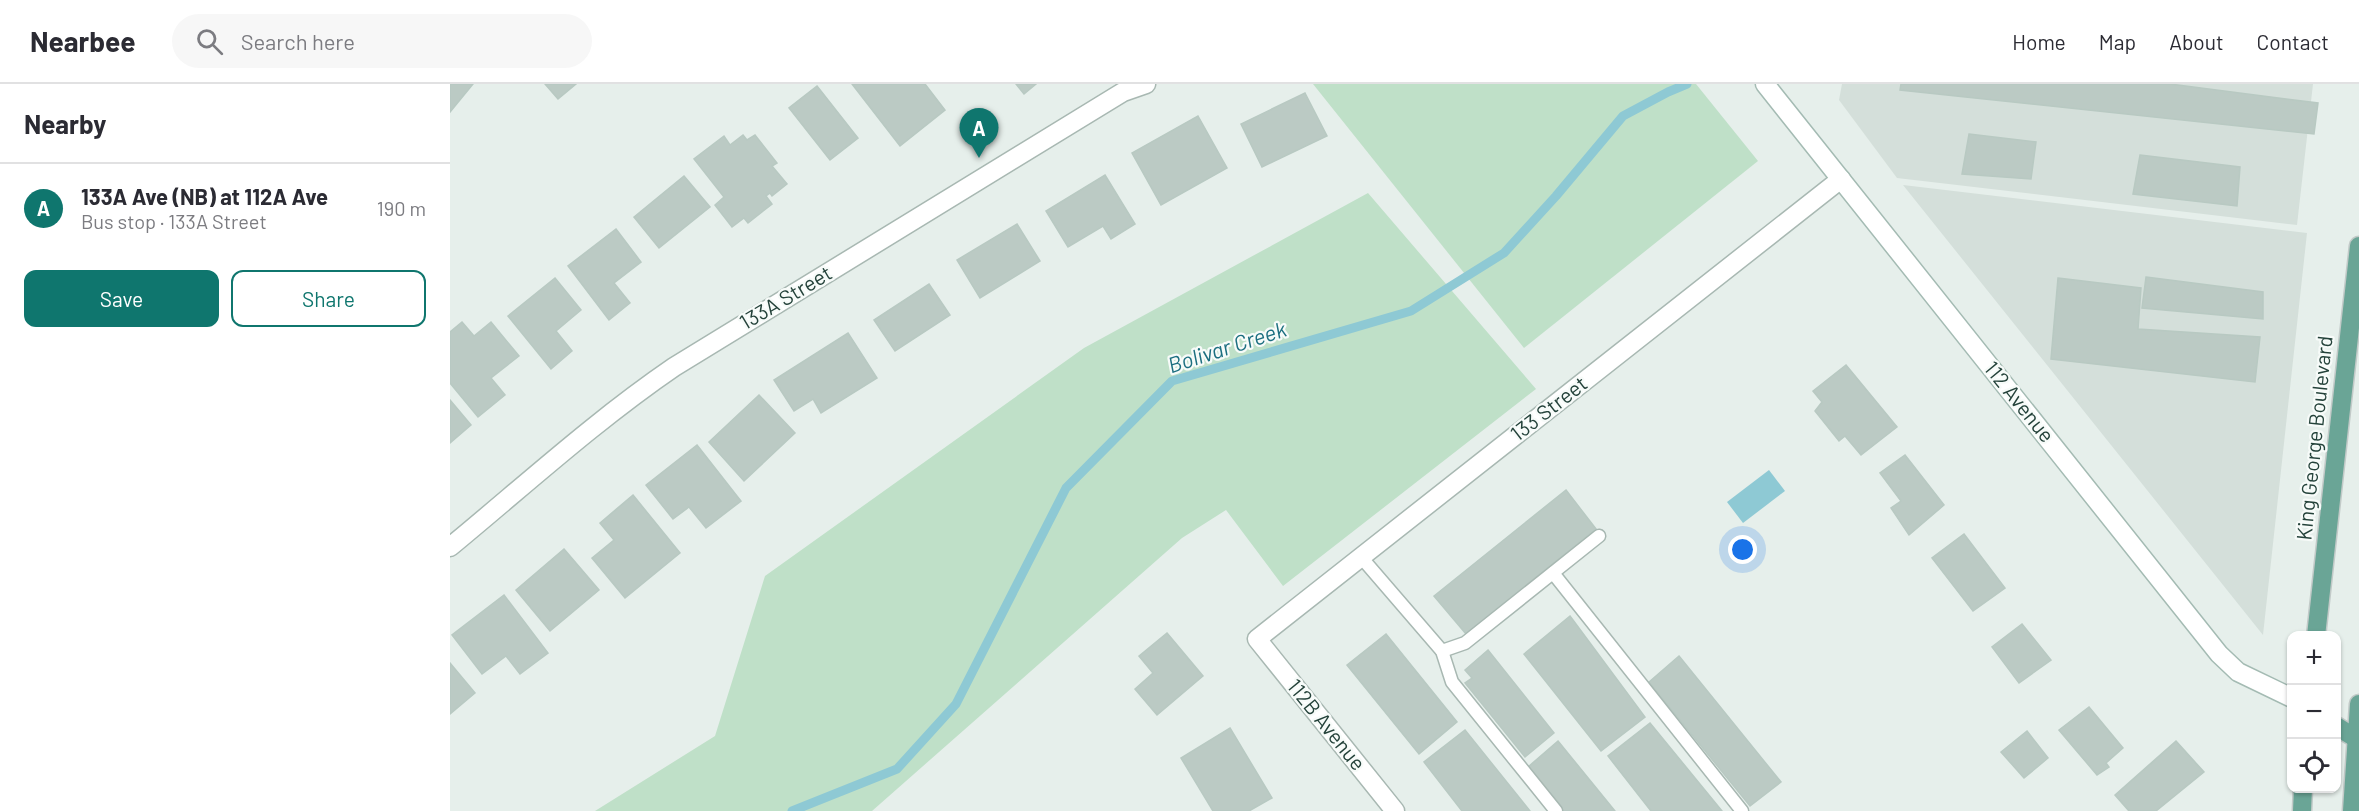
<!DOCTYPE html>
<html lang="en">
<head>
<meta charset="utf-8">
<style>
  body { margin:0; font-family:Barlow,sans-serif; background:#f7f7f7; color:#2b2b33 }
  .controls { position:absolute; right:18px; bottom:18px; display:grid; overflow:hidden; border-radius:12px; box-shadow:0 2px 4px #0004 }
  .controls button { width:54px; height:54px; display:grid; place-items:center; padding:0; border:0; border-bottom:2px solid #e1e1e2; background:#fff; color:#2b2b33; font:30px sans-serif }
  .you { position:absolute; left:1293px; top:466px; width:21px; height:21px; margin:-15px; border:4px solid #fff; border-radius:50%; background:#1a73e8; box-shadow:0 0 0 9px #1a73e833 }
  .badge { display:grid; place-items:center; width:39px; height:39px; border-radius:50%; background:#0f766e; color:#fff; font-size:20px; font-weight:700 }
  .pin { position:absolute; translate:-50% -50px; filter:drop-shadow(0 2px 3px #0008) }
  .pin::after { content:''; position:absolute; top:32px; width:21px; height:18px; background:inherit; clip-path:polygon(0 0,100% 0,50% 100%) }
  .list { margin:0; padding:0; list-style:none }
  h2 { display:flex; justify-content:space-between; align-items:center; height:78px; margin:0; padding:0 24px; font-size:26px }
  h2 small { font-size:20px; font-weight:400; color:#7c7c81 }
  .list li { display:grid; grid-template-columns:39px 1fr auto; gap:18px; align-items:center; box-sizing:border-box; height:90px; padding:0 24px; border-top:2px solid #e1e1e2 }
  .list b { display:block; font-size:22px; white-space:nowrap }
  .list p { margin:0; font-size:20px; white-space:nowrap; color:#7c7c81 }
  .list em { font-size:20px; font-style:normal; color:#7c7c81 }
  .actions { display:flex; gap:12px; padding:18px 24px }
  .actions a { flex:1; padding:14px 0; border:2px solid #0f766e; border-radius:12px; text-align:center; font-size:21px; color:#0f766e }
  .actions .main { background:#0f766e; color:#fff }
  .icon { flex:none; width:33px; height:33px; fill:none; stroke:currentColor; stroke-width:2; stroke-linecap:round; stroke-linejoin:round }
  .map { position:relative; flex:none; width:1909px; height:727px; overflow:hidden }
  header { display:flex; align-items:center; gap:36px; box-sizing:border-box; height:84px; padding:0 30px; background:#fff; border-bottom:2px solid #e1e1e2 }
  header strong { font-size:28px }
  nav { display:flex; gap:33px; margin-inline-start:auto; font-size:21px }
  .search { width:420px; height:54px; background:#f7f7f7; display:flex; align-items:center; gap:15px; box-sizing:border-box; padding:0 21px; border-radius:33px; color:#7c7c81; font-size:22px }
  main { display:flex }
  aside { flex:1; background:#fff }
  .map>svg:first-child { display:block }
  .built { fill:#d4dfda }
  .green { fill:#bfe0c8 }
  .water { fill:#8ec9d4 }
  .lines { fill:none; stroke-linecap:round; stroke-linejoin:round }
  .stream { stroke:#8ec9d4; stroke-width:9 }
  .building { fill:#bbcac4; stroke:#b8c9c2; stroke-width:1.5 }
  .service-casing { stroke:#a8b8b2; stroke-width:15 }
  .minor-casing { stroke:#a8b8b2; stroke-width:21 }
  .secondary-casing { stroke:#a4bbb3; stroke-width:21 }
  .primary-casing { stroke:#c2cac8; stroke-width:21 }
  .service { stroke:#fff; stroke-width:12 }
  .minor { stroke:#fff; stroke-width:18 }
  .secondary { stroke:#fff; stroke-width:18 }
  .primary { stroke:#6aa596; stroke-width:18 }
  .labels { text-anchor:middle; stroke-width:4.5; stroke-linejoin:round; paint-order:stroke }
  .street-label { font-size:21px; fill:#24423a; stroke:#f7fbf9 }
  .water-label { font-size:22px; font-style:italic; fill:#1c6f80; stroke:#f7fbf9 }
</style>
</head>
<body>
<header>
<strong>Nearbee</strong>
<div class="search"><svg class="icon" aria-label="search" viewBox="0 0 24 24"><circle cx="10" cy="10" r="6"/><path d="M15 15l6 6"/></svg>Search here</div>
<nav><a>Home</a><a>Map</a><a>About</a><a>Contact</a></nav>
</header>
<main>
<aside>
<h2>Nearby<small></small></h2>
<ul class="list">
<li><span class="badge">A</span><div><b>133A Ave (NB) at 112A Ave</b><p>Bus stop · 133A Street</p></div><em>190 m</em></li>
</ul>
<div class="actions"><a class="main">Save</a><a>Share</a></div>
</aside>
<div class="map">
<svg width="1909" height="727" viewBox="0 0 1909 727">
  <rect width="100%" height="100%" fill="#e6efeb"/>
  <g class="built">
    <path d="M1392,0H1863L1847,141L1447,94L1389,16Z"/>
    <path d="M1453,101L1857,149L1813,551Z"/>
  </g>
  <g class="green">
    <path d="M863,0H1246L1308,77L1074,264Z"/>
    <path d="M918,109L1086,305L833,502L776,426L732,454L422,727H145L265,652L315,492L634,264Z"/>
  </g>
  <path class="water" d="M1319,386L1335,407L1293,439L1277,418Z"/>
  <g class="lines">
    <path class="stream" d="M342,727L447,685L506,620L616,404L722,297L961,227L1054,169L1106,112L1173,32L1218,8L1237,0"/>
  </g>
  <g class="building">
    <path d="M0,0H23L0,28Z"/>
    <path d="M95,0H126L108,15Z"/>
    <path d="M402,0H475L495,26L450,62Z"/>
    <path d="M566,0H586L574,10Z"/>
    <path d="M1451,0H1720L1868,19L1864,50L1450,6Z"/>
    <path d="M367,2L408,54L380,76L339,24Z"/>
    <path d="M855,9L877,52L812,83L791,40Z"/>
    <path d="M748,32L777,84L711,121L682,69Z"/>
    <path d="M1519,50L1586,58L1581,95L1512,90Z"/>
    <path d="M293,51L297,56L305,51L327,79L322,82L337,100L322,112L320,109L316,112L322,120L298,139L294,134L282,143L265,121L274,113L244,75L274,52L280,61Z"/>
    <path d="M1690,71L1790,83L1787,122L1683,110Z"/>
    <path d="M655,91L685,140L661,155L653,142L618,163L596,127Z"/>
    <path d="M234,92L260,123L209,164L184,133Z"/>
    <path d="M567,140L590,177L530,214L507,176Z"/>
    <path d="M166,145L191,178L164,199L180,219L159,236L118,182Z"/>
    <path d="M1696,193L1813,208V235L1692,224Z"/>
    <path d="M105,194L131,226L106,247L122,267L101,285L58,232Z"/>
    <path d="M1608,194L1691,204L1688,245L1810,253L1805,298L1601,275Z"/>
    <path d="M479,200L500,231L445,267L424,236Z"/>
    <path d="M12,238L24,252L41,238L69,272L41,294L55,311L28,333L0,299V248Z"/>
    <path d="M398,249L427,294L371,329L363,315L344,327L324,296Z"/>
    <path d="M1396,281L1447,343L1411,371L1395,352L1389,357L1365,327L1372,318L1363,307Z"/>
    <path d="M309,311L345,349L294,397L259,358Z"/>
    <path d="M0,316L21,341L0,359Z"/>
    <path d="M247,361L291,417L256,444L239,423L223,435L196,401Z"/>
    <path d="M1455,371L1494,421L1459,451L1441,424L1451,417L1430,389Z"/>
    <path d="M1116,406L1146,445L1016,550L984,512Z"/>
    <path d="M183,411L230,469L175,514L142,474L164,456L150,439Z"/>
    <path d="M1514,450L1555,504L1523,527L1482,474Z"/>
    <path d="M114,465L149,506L100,547L66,506Z"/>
    <path d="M54,511L98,569L70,590L56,572L32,590L2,551Z"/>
    <path d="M1120,532L1195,633L1151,667L1074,570Z"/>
    <path d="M1572,540L1601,576L1569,599L1542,563Z"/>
    <path d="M717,549L753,592L707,631L685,605L703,589L689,572Z"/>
    <path d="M936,550L1007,638L969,670L897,581Z"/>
    <path d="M1038,566L1104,649L1075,673L1015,599L1022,594L1015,586Z"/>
    <path d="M1229,572L1331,698L1300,722L1199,598Z"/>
    <path d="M0,579L25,609L0,630Z"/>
    <path d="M1639,623L1673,664L1656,679L1659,683L1647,691L1609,646Z"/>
    <path d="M1200,639L1272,727H1201L1158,672Z"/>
    <path d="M780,644L822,714L799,727H763L731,674Z"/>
    <path d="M1015,646L1080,727H1012L974,678Z"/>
    <path d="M1577,647L1598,674L1574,694L1551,668Z"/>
    <path d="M1108,657L1165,727H1113L1078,683Z"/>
    <path d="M1726,657L1754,688L1706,727H1679L1665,711Z"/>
  </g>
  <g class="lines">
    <g class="service-casing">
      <g id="service">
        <path d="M911,473L992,567L1002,598L1106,727"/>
        <path d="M1103,489L1292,727"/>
        <path d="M992,567L1015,559L1149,452"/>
      </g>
    </g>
    <g class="minor-casing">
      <g id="minor">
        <path d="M0,463C74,402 145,337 224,283L673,8L696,0"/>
        <path d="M945,727L807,555L1391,95"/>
      </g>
    </g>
    <g class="secondary-casing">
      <path id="secondary" d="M1315,0L1769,570L1788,588L1842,614"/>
    </g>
    <g class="primary-casing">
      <g id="primary">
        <path d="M1866,552L1909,162"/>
        <path d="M1886,642L1907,655"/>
        <path d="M1852,727L1853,704"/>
        <path d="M1902,727L1909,620"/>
      </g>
    </g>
    <use href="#service" class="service"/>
    <use href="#minor" class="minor"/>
    <use href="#secondary" class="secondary"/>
    <use href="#primary" class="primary"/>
  </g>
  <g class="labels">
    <g class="street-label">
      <text transform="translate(336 214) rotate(-31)" y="7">133A Street</text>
      <text transform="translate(1569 318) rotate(51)" y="7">112 Avenue</text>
      <text transform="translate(1099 325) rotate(-38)" y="7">133 Street</text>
      <text transform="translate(1865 354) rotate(-84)" y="7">King George Boulevard</text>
      <text transform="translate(876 641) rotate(51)" y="7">112B Avenue</text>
    </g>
    <g class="water-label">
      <text transform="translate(777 263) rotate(-18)" y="8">Bolivar Creek</text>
    </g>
  </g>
</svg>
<div class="controls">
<button>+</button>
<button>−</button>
<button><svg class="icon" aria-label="locate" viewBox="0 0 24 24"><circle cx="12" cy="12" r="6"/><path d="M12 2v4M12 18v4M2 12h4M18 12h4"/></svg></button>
</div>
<div class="you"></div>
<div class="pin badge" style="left:529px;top:74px">A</div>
</div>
</main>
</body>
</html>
